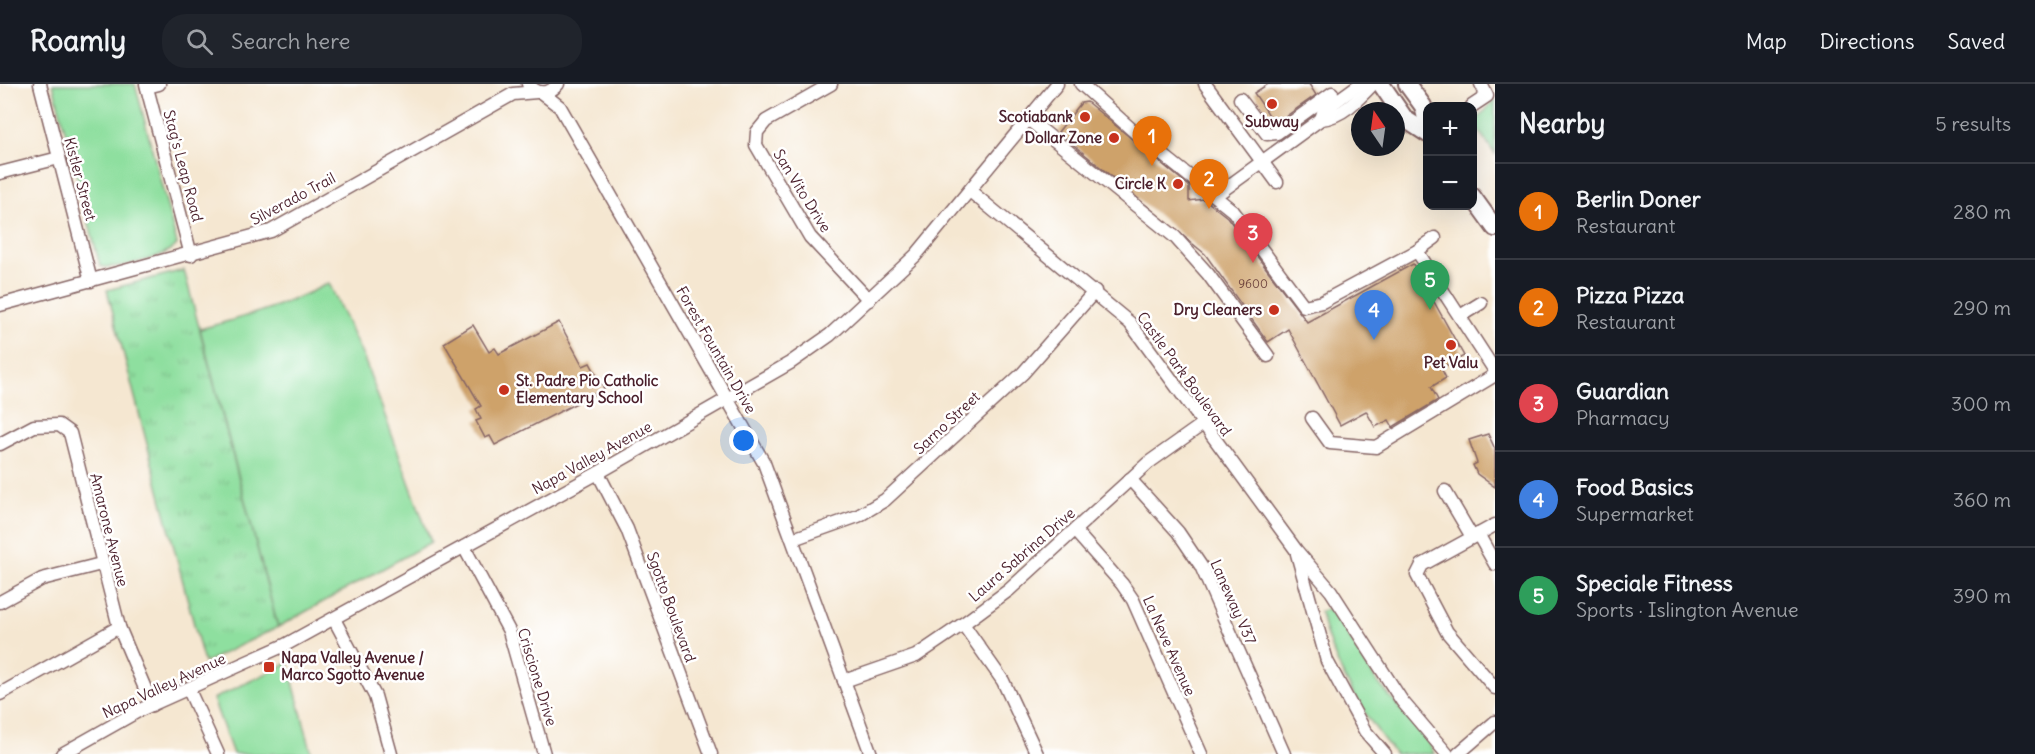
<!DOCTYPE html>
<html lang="en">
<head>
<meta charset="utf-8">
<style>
  body { margin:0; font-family:Delius,sans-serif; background:#20242c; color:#f1f3f6 }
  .controls { position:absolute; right:18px; top:18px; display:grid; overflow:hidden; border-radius:12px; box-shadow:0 6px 24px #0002 }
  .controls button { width:54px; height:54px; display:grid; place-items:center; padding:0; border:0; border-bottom:2px solid #363941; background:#171b24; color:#f1f3f6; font:30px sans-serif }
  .compass { position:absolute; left:1351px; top:18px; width:54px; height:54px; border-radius:50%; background:#171b24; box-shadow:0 6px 24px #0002; rotate:347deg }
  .you { position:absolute; left:744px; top:357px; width:21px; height:21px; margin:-15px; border:4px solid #fff; border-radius:50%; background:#1a73e8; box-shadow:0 0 0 9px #1a73e833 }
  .badge { display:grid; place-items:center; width:39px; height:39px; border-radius:50%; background:#0b8043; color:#fff; font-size:20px; font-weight:700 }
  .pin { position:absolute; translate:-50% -50px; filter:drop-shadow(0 2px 3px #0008) }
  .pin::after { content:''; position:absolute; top:32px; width:21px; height:18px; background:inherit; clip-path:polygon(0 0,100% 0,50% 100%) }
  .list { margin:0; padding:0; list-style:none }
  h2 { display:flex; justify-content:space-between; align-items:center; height:78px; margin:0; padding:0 24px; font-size:26px }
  h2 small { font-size:20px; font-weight:400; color:#9ea1a6 }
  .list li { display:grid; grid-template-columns:39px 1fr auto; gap:18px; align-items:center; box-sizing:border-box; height:96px; padding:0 24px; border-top:2px solid #363941 }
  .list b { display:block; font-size:22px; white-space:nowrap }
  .list p { margin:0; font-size:20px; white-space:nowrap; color:#9ea1a6 }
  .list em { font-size:20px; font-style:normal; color:#9ea1a6 }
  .icon { flex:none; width:33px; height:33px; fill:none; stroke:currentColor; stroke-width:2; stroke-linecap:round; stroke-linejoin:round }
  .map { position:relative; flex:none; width:1495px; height:670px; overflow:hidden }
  header { display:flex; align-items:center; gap:36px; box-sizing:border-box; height:84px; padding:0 30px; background:#171b24; border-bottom:2px solid #363941 }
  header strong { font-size:28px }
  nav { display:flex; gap:33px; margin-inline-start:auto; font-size:21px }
  .search { width:420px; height:54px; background:#20242c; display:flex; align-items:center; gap:15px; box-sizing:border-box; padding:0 21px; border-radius:24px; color:#9ea1a6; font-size:22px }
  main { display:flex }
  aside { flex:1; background:#171b24 }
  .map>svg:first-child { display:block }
  .grass { fill:url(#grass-tufts); stroke:#6c7f65; stroke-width:1.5 }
  .green { fill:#8edf9f; stroke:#6c7f65; stroke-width:1.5 }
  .building { fill:#cea26a }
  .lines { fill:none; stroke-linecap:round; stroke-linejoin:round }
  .minor-casing { stroke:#866565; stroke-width:15 }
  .major-casing { stroke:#866565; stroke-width:20 }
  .minor { stroke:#fff; stroke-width:12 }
  .major { stroke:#fff; stroke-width:16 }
  .poi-dot { fill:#c8321e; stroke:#fff; stroke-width:2 }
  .labels { text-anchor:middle; stroke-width:5; stroke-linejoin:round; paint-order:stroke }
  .number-label { font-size:12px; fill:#6b403b }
  .poi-label { font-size:15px; font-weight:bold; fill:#4a1f2b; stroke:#fff; text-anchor:end }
  .street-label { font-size:15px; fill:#4a1f2b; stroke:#fff }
</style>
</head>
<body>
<header>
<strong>Roamly</strong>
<div class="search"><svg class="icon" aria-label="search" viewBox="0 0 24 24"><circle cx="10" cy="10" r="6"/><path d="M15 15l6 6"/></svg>Search here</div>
<nav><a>Map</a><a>Directions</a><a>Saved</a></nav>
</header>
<main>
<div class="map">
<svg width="1495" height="670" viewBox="0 0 1495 670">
  <defs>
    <pattern id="grass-tufts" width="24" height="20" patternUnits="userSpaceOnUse" patternTransform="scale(1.5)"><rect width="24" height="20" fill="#8edf9f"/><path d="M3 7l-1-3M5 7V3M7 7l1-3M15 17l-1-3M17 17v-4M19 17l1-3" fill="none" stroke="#7cbf89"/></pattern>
  </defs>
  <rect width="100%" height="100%" fill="#fff"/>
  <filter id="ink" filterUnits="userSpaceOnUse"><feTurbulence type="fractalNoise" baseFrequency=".0167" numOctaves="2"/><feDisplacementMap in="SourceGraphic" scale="12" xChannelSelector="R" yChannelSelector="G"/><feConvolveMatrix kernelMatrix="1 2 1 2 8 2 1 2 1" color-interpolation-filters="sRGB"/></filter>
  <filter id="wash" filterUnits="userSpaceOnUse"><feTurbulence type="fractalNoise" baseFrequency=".008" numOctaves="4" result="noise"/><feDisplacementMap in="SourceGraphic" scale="24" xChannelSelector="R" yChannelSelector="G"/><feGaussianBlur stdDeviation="1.35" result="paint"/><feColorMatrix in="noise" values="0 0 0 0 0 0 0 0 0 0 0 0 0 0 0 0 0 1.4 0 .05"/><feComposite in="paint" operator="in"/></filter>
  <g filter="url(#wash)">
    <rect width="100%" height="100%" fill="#f5e7d1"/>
    <path class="grass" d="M184,186L278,543L204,579L107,206Z"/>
    <g class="green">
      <path d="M53,0H135L177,160C170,172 114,187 100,182Z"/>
      <path d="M1495,15V70L1474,40Z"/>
      <path d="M329,199L365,277L431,458L278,543L200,245C245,233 287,221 329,199Z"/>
      <path d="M1331,523L1375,595L1430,660L1434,670H1395C1361,628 1333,581 1320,528Z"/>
      <path d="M288,579L312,670H233L213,615Z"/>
    </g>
    <g id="blocks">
      <g class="building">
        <path d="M1268,0H1309L1316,11L1275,40L1254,9Z"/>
        <path d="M1087,18L1189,102V117L1204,115L1227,133L1307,238L1413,180L1464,272L1441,284L1446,294L1431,303L1438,316L1393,343L1389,336L1375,343L1366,327L1340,341L1288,245L1268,258L1205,170L1058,48L1081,19Z"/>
        <path d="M559,238L583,282L590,279L604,305L495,361L490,352L485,354L476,337L481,335L476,325L481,322L444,259L473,241L489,268L495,264L499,270Z"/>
        <path d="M1488,350L1495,365V403L1477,390L1473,381L1477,379L1469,356Z"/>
      </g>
    </g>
  </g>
  <g filter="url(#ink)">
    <use href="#blocks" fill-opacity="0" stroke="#866565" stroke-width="1.5"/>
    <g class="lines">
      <g class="minor-casing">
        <g id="minor">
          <path d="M40,0L91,197"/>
          <path d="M146,0L191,171"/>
          <path d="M528,0C537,11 549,11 558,0"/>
          <path d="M831,0L766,37L757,48L756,61L810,153L869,216"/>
          <path d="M1081,0L1139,52L1233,127L1304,222L1322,218L1417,167L1495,287"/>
          <path d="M1205,0L1277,98"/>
          <path d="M147,3L159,0"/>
          <path d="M542,9L560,23L764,379L871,670"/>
          <path d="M1240,15L1267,50L1277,49L1332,9"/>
          <path d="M1472,22L1487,12L1481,0"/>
          <path d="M1028,35L1175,153L1208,190L1268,272"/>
          <path d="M1321,35L1324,26L1360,0"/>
          <path d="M0,89L59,74"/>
          <path d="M970,107L1130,239L1296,466L1331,507L1402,617L1447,670"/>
          <path d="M1215,112L1321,35C1342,33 1359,15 1373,0"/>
          <path d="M1417,167L1435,154"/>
          <path d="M0,221L271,147L513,10L537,8"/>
          <path d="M1460,232L1481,219"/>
          <path d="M1312,334L1330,359L1376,363L1495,291"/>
          <path d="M0,360L34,342L59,341L70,349L119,543L152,621"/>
          <path d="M598,389L627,445L711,670"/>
          <path d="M1130,395L1178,448L1201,482L1284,670"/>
          <path d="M1445,407L1472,453"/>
          <path d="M1495,441L1422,481L1417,491L1447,548L1495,604"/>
          <path d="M1075,447L1122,500L1133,516L1201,670"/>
          <path d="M1478,450L1495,480"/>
          <path d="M793,455L858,432L885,416L1023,289L1095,207"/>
          <path d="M464,463L509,547L544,670"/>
          <path d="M1297,470L1327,577L1365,647L1385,670"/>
          <path d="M0,518L42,495L101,480"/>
          <path d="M334,535L375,612L391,670"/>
          <path d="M963,540L1003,597L1037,670"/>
          <path d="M844,597L916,572L963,540L1009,506L1148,379L1203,340"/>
          <path d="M189,606L218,670"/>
          <path d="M0,610L119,543"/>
          <path d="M62,670L140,626L285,561L598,389L790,279L830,251L916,171L1057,0"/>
          <path d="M1458,670L1495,638"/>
        </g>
      </g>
      <g class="major-casing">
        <g id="major">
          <path d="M1381,0L1405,35L1428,50"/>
          <path d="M1407,0L1423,22L1428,43"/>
          <path d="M1472,112L1495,144"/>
        </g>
      </g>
      <use href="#minor" class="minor"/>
      <use href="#major" class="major"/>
    </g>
  </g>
  <g class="poi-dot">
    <circle cx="1272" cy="20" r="6"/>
    <circle cx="1085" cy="33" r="6"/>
    <circle cx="1114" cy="54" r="6"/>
    <circle cx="1178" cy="100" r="6"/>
    <circle cx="1274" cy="226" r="6"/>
    <circle cx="1451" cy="261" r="6"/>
    <circle cx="504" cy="306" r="6"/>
    <rect x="263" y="577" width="12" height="12" rx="3"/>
  </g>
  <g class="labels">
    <g class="number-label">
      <text x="1253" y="204">9600</text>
    </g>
    <g class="poi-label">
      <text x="1073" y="38">Scotiabank</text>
      <text x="1272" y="43" text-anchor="middle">Subway</text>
      <text x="1102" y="59">Dollar Zone</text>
      <text x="1166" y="105">Circle K</text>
      <text x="1262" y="231">Dry Cleaners</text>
      <text x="1451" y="284" text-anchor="middle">Pet Valu</text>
      <text x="516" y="302" text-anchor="start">St. Padre Pio Catholic<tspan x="516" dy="17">Elementary School</tspan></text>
      <text x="281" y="579" text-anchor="start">Napa Valley Avenue /<tspan x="281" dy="17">Marco Sgotto Avenue</tspan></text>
    </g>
    <g class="street-label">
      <text transform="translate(183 82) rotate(75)" y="5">Stag's Leap Road</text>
      <text transform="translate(80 95) rotate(75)" y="5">Kistler Street</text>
      <text transform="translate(802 107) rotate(58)" y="5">San Vito Drive</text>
      <text transform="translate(293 115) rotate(-28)" y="5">Silverado Trail</text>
      <text transform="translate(716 266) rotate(60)" y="5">Forest Fountain Drive</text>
      <text transform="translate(1184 290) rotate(54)" y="5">Castle Park Boulevard</text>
      <text transform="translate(947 339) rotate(-43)" y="5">Sarno Street</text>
      <text transform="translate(592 374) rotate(-29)" y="5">Napa Valley Avenue</text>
      <text transform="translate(109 446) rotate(76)" y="5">Amarone Avenue</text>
      <text transform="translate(1022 471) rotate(-41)" y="5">Laura Sabrina Drive</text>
      <text transform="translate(1233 518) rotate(66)" y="5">Laneway V37</text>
      <text transform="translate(671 523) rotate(70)" y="5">Sgotto Boulevard</text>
      <text transform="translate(1169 562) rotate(66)" y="5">La Neve Avenue</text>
      <text transform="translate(537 593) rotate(73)" y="5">Criscione Drive</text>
      <text transform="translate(164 602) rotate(-25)" y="5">Napa Valley Avenue</text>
    </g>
  </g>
</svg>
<div class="controls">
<button>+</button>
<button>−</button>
</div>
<svg class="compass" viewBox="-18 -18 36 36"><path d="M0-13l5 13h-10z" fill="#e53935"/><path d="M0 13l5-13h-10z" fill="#9ea1a6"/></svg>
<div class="you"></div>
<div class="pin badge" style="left:1152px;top:82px;background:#e8710a">1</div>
<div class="pin badge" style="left:1209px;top:125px;background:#e8710a">2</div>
<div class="pin badge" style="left:1253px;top:179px;background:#e0444e">3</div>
<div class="pin badge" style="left:1374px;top:256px;background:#3f7fe0">4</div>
<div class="pin badge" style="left:1430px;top:226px;background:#2e9e5b">5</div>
</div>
<aside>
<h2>Nearby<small>5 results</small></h2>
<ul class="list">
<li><span class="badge" style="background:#e8710a">1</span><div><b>Berlin Doner</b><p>Restaurant</p></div><em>280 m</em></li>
<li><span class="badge" style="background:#e8710a">2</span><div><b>Pizza Pizza</b><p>Restaurant</p></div><em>290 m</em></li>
<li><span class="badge" style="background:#e0444e">3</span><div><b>Guardian</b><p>Pharmacy</p></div><em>300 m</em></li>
<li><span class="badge" style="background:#3f7fe0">4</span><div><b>Food Basics</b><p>Supermarket</p></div><em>360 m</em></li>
<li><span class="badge" style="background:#2e9e5b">5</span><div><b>Speciale Fitness</b><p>Sports · Islington Avenue</p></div><em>390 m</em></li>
</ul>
</aside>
</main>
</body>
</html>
